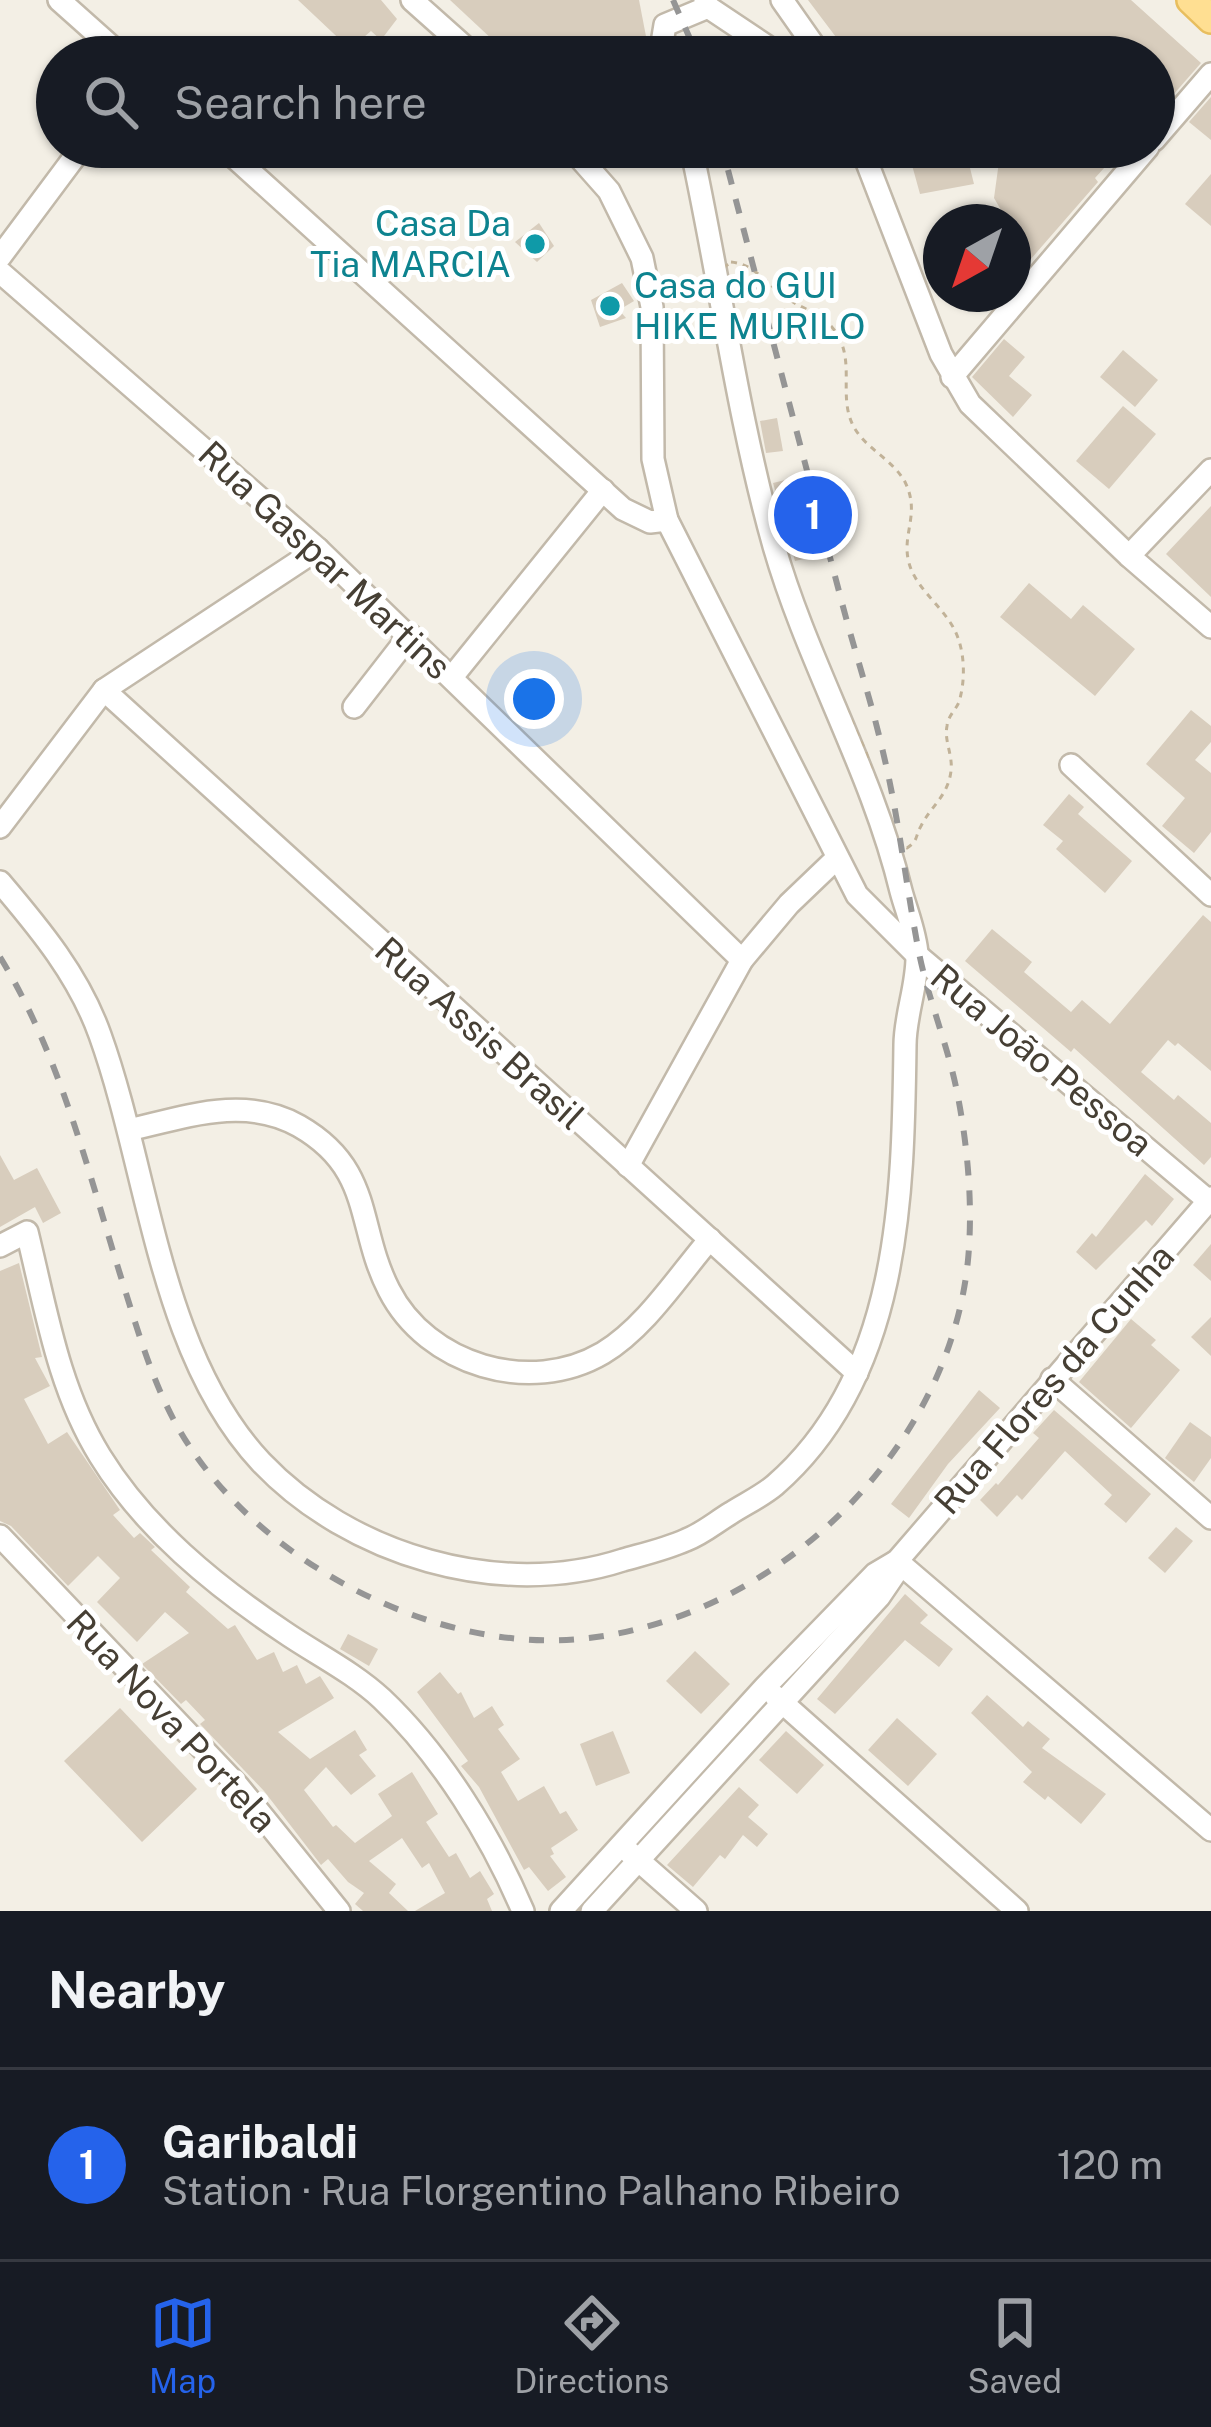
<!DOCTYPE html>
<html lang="en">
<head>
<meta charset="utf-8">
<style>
  body { margin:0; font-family:"Public Sans",sans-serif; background:#20242c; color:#f1f3f6 }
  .compass { position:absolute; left:923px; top:204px; width:108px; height:108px; border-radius:50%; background:#171b24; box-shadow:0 3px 9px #0004; rotate:220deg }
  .you { position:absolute; left:534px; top:699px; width:42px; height:42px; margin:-30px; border:9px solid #fff; border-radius:50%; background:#1a73e8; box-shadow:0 0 0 18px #1a73e833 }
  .badge { display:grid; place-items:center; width:78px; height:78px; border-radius:50%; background:#2563eb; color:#fff; font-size:39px; font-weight:700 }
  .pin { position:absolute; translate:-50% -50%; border:6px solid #fff; box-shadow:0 3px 12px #0006 }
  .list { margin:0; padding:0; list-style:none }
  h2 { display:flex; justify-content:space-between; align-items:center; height:156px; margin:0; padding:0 48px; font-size:51px }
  h2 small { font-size:39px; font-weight:400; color:#9ea1a6 }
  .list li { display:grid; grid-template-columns:78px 1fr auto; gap:36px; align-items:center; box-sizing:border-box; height:192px; padding:0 48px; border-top:3px solid #363941 }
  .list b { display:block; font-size:45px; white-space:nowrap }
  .list p { margin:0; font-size:39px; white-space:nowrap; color:#9ea1a6 }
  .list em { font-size:39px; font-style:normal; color:#9ea1a6 }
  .icon { flex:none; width:66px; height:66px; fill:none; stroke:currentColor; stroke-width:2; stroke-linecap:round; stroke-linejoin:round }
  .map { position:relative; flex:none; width:1211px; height:1911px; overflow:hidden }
  .search { position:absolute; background:#171b24; box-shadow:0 3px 9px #0004; left:36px; right:36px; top:36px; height:132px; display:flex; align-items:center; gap:30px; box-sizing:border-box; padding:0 42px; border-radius:66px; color:#9ea1a6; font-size:45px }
  .sheet { height:348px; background:#171b24 }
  nav { display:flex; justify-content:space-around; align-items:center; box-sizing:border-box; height:168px; border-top:3px solid #363941; background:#171b24; font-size:33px; color:#9ea1a6 }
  nav a { display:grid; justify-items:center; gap:6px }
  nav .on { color:#2563eb }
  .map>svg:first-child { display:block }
  .building { fill:#d8cdbd }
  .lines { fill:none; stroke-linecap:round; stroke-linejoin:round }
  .minor-casing { stroke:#c2b9aa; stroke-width:26 }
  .major-casing { stroke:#e8be5e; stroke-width:32 }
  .path { stroke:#c1b298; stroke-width:3; stroke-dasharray:6 6; stroke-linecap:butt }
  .minor { stroke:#fff; stroke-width:21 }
  .major { stroke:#ffdf92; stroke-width:27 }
  .rail { stroke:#959595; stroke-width:6; stroke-dasharray:15 15; stroke-linecap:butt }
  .culture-dot { fill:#0f9aa8; stroke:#fff; stroke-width:4.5 }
  .labels { text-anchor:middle; stroke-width:10; stroke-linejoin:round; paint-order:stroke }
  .culture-label { font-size:36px; fill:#0d838f; stroke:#fff; text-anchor:end }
  .street-label { font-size:36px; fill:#463f34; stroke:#fff }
</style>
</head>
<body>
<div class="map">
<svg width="1211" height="1911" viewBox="0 0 1211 1911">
  <rect width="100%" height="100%" fill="#f3efe5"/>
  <g class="building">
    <path d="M298,0H381L397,19L381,40L371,31L350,49Z"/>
    <path d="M450,0H639L650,57H511Z"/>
    <path d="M808,0H1131L1201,63L1166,103L1163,100L1154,111V57H851Z"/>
    <path d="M1211,97V140L1189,122Z"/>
    <path d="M907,147H999V151L968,160L974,184L920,194Z"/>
    <path d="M1001,147H1123L1095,178L1098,182L1030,260L1013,231V222H1008L994,198Z"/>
    <path d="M1211,174V226L1185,204Z"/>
    <path d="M539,223L554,246L537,262L515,242Z"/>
    <path d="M622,283L634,301L619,310L626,318L600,327L591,300Z"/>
    <path d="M1004,339L1025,357L1009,376L1032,395L1013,417L972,377Z"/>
    <path d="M1123,350L1158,380L1135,407L1100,377Z"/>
    <path d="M1123,406L1156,434L1109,489L1076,461Z"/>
    <path d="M777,418L783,451L766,453L760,421Z"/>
    <path d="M801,476L821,555L795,561L773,483Z"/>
    <path d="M1211,506V597L1166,554Z"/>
    <path d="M1029,583L1071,619L1083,605L1135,649L1095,696L1000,617Z"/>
    <path d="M1191,710L1211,726V742L1195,760L1211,773V832L1194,853L1162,826L1185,798L1146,764Z"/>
    <path d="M1069,794L1084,807L1078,814L1132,861L1105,893L1056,849L1063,841L1043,825Z"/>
    <path d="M1203,915L1211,922V1071L1178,1043L1175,1046L1168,1040L1141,1072L1174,1100L1178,1095L1211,1123V1157L1204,1165L1074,1048L1071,1052L965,961L992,929L1032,962L1024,972L1071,1012L1082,1000L1110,1024Z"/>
    <path d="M0,1155L14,1180L37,1168L61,1213L43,1223L35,1207L0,1227Z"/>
    <path d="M1145,1174L1174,1199L1152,1226L1146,1220L1096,1270L1076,1252L1092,1233L1096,1237Z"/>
    <path d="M1211,1244V1281L1193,1265Z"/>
    <path d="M19,1263L42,1357L35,1358L50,1386L24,1399L48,1444L67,1432L120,1510L113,1515L134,1538L140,1533L155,1547L151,1550L190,1587L186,1592L228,1629L235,1625L257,1660L274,1652L283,1672L297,1665L306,1684L320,1676L334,1698L278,1732L310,1759L355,1730L367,1750L359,1755L376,1776L351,1795L326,1767L304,1790L333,1827L336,1825L355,1843L392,1816L378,1794L412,1772L438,1814L426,1822L449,1857L456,1853L470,1878L480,1871L494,1894L487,1899L492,1911H415L445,1893L429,1863L422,1868L402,1838L369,1861L396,1884L389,1893L408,1911H363L355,1904L364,1893L348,1882L328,1859L321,1865L264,1791L200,1724L205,1720L186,1700L181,1704L142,1664L189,1633L165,1612L137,1642L97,1602L120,1578L98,1556L68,1586L11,1526L0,1521V1271Z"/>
    <path d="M1211,1317V1356L1191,1337Z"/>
    <path d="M1131,1319L1156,1340L1151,1345L1180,1370L1131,1428L1079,1382Z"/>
    <path d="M979,1390L1000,1408L948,1464L909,1518L891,1504Z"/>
    <path d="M1054,1410L1151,1494L1126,1523L1104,1504L1112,1495L1065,1451L1022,1500L1017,1495L997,1517L980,1500L996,1483L998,1485L1039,1438L1033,1433Z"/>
    <path d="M1190,1422L1211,1437V1458L1194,1482L1165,1458Z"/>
    <path d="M1176,1527L1193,1541L1165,1573L1148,1558Z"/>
    <path d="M905,1594L928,1615L920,1623L953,1649L939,1667L905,1640L835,1714L817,1699Z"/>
    <path d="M348,1634L378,1649L369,1666L340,1649Z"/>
    <path d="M695,1651L730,1684L701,1714L666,1681Z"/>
    <path d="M440,1672L458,1694L461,1692L474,1718L492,1706L504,1725L498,1729L520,1759L501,1772L518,1801L544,1786L560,1814L566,1811L578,1830L551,1848L554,1854L550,1856L566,1877L548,1891L529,1867L524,1870L479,1787L461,1766L468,1761L417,1692Z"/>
    <path d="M987,1695L1023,1727L1028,1721L1050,1739L1042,1748L1106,1794L1081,1824L1048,1796L1045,1800L1023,1782L1032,1772L971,1713Z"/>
    <path d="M120,1708L197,1789L142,1842L64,1761Z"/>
    <path d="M897,1718L937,1754L908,1786L868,1750Z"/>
    <path d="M613,1731L630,1773L596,1786L580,1744Z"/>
    <path d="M786,1731L824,1765L797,1794L759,1760Z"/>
    <path d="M739,1787L759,1805L748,1817L768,1834L757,1847L743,1835L725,1859L720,1855L693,1887L667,1865Z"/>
  </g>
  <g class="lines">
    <g class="minor-casing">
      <g id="minor">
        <path d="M59,0L123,57"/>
        <path d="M412,0L476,57"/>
        <path d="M782,0L822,57"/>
        <path d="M708,7L783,57"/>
        <path d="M668,57L663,37L665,25L708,7L705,0"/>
        <path d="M1154,140L1211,74"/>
        <path d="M223,147L623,509L650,522L667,520"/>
        <path d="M570,147L609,191L642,258L652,307L653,459L667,520L857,895L917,955L1211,1203"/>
        <path d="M861,147L941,354L970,404L1129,556L1211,627"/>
        <path d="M0,257L82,147"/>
        <path d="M0,272L318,549L742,960"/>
        <path d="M952,377L1148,147"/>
        <path d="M1129,556L1211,470"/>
        <path d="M452,677L603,490"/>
        <path d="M104,690L857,1373"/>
        <path d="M354,707L410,635"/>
        <path d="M1071,765L1211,895"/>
        <path d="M0,827L104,690L318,549"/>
        <path d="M0,882C40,929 79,976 100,1035C149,1171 159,1353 261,1462C349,1555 500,1600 623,1560C644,1554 666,1549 686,1540C702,1534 716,1522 731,1513C745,1504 762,1496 775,1485C900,1376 903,1198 905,1045C905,1015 918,984 917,954C916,934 906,910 901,891C872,771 808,664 774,546C737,415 720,280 691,147"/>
        <path d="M129,1130C185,1117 245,1095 299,1126C374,1169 356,1226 389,1290C427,1365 530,1396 603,1353C646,1327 678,1276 710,1239"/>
        <path d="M628,1166L742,960L789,904L836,859"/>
        <path d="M0,1246L27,1232C46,1309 58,1388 100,1456C145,1529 214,1585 284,1632C316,1654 353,1672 382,1699C442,1756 491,1836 523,1911"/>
        <path d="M1052,1379L1211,1518"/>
        <path d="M0,1536L238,1786L339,1911"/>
        <path d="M897,1561L1211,1830"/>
        <path d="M775,1696L1017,1911"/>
        <path d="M629,1852L696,1911"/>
        <path d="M561,1911L765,1687L875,1574L897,1561L1211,1198"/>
        <path d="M592,1911L879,1597L894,1575L897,1561"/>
      </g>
    </g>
    <g class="major-casing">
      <path id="major" d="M1191,0L1211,19"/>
    </g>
    <path class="path" d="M731,262C754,264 766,283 784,296C798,307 817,312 830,325C860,357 835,396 855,429C868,450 893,460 905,482C921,514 901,534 909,563C917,592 948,609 958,638C965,657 965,682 959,702C955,711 948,716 947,726C944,741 953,755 951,771C948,796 931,806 921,826C915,837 918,841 907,848L893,841L866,752L789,588L748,427L720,279L722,269Z"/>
    <use href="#minor" class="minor"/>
    <use href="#major" class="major"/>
    <g class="rail">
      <path d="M673,0L698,57"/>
      <path d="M0,957C59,1053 87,1167 120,1274C139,1334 156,1398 192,1450C271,1567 437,1652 579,1639C771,1622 949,1454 968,1260C973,1207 968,1149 958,1097C949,1048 929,1002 919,953C906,886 899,818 883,752C871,699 853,647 840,595C800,445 761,296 722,147"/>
    </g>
  </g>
  <g class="culture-dot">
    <circle cx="535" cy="244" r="12"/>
    <circle cx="610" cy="306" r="12"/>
  </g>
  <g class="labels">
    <g class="culture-label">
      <text x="511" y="236">Casa Da<tspan x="511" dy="41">Tia MARCIA</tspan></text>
      <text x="634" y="298" text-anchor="start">Casa do GUI<tspan x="634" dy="41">HIKE MURILO</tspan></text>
    </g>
    <g class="street-label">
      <text transform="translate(325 560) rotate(43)" y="13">Rua Gaspar Martins</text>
      <text transform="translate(480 1033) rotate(42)" y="13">Rua Assis Brasil</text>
      <text transform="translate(1042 1060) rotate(40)" y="13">Rua João Pessoa</text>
      <text transform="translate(1054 1379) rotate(-49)" y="13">Rua Flores da Cunha</text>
      <text transform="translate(172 1721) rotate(47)" y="13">Rua Nova Portela</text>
    </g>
  </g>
</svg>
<svg class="compass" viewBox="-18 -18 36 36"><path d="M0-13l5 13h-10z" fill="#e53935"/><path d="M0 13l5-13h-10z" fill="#9ea1a6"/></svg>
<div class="you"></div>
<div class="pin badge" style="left:813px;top:515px">1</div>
<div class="search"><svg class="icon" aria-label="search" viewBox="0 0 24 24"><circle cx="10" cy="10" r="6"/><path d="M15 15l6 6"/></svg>Search here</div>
</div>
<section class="sheet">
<h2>Nearby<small></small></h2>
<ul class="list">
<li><span class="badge">1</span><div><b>Garibaldi</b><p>Station · Rua Florgentino Palhano Ribeiro</p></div><em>120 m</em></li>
</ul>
</section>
<nav>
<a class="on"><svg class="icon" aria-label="map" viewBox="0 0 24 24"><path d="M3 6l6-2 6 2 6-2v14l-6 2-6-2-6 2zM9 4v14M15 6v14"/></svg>Map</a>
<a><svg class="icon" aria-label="directions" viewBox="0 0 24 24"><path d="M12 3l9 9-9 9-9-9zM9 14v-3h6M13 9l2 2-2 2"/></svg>Directions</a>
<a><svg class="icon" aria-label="saved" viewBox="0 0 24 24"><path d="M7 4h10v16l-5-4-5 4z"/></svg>Saved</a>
</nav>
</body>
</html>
